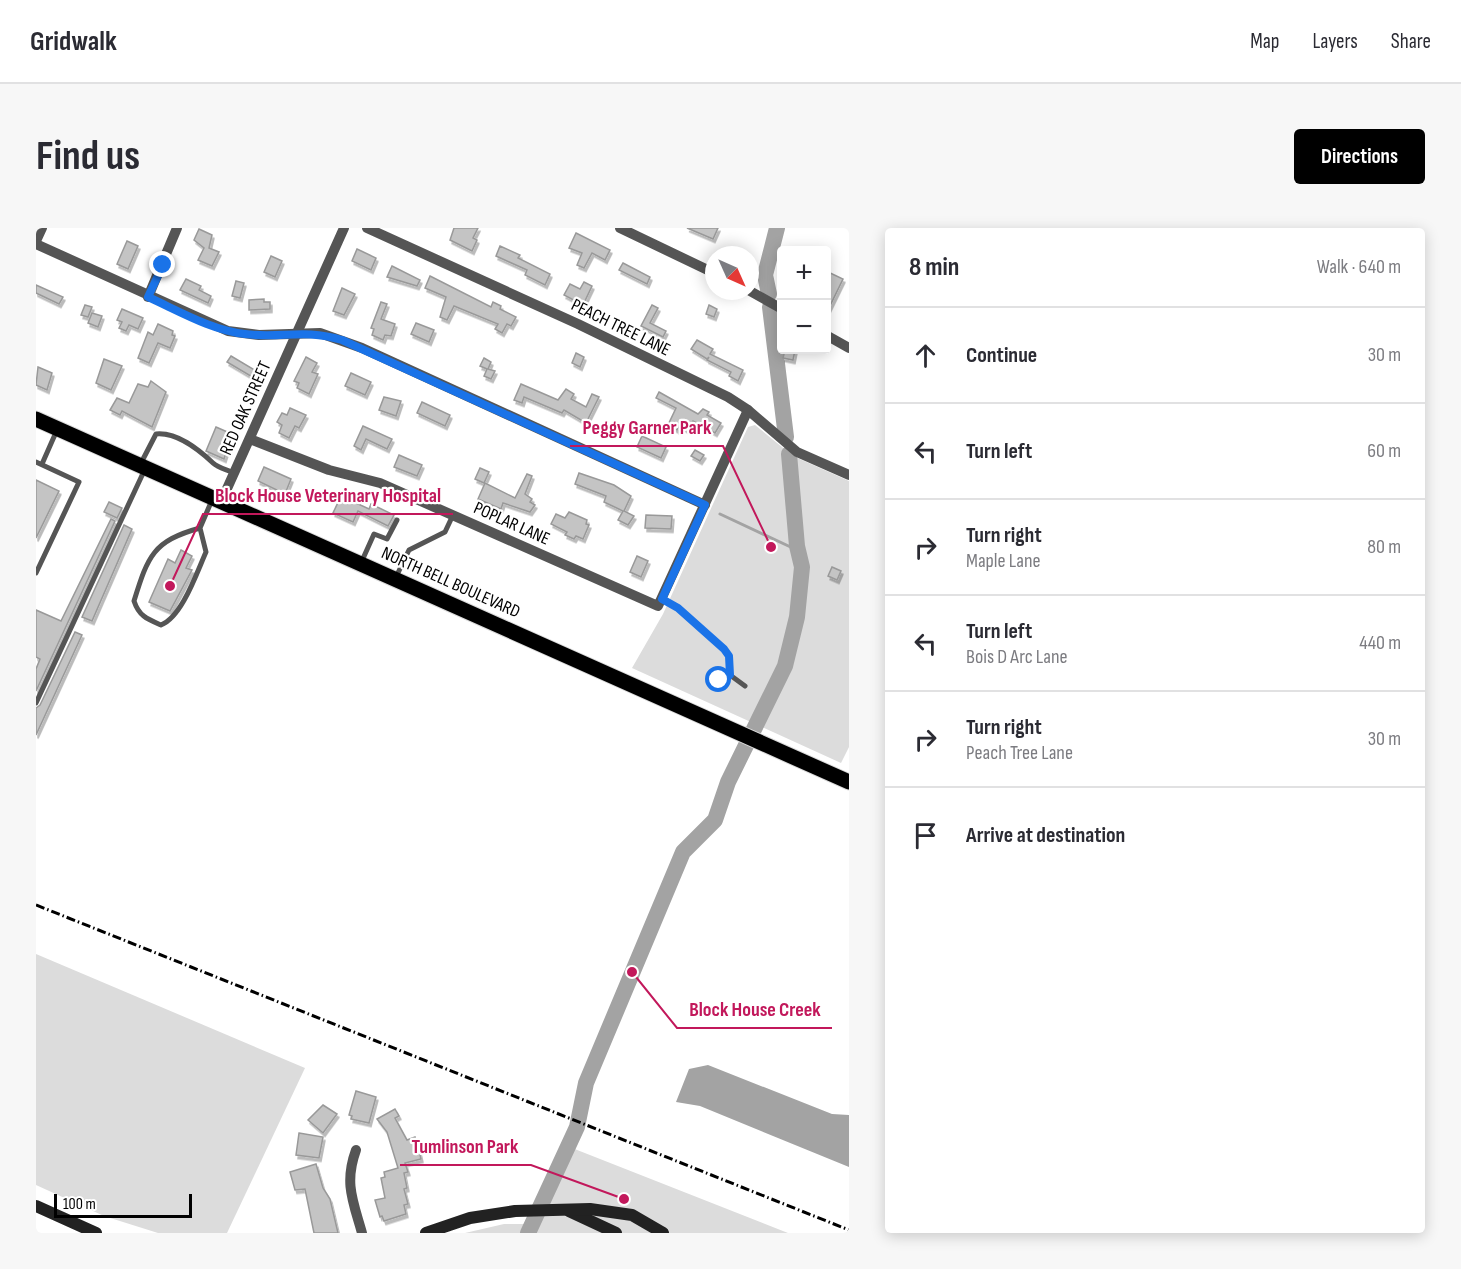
<!DOCTYPE html>
<html lang="en">
<head>
<meta charset="utf-8">
<style>
  body { margin:0; font-family:"Sofia Sans Condensed",sans-serif; background:#f7f7f7; color:#2b2b33 }
  .controls { position:absolute; right:18px; top:18px; display:grid; overflow:hidden; border-radius:6px; box-shadow:0 3px 15px #0003 }
  .controls button { width:54px; height:54px; display:grid; place-items:center; padding:0; border:0; border-bottom:2px solid #e1e1e2; background:#fff; color:#2b2b33; font:30px sans-serif }
  .compass { position:absolute; left:669px; top:18px; width:54px; height:54px; border-radius:50%; background:#fff; box-shadow:0 3px 15px #0003; rotate:135deg }
  .scale { position:absolute; left:18px; bottom:15px; width:138px; box-sizing:border-box; padding-left:6px; border:3px solid #000; border-top:0; font-size:16px; line-height:21px; white-space:nowrap; color:#000; -webkit-text-stroke:4px #fff; paint-order:stroke }
  .stop { position:absolute; width:18px; height:18px; margin:-14px; border:4px solid #1a73e8; border-radius:50%; background:#fff }
  .stop.end { background:#1a73e8; border-color:#fff; box-shadow:0 2px 6px #0008 }
  .list { margin:0; padding:0; list-style:none }
  h2 { display:flex; justify-content:space-between; align-items:center; height:78px; margin:0; padding:0 24px; font-size:26px }
  h2 small { font-size:20px; font-weight:400; color:#7c7c81 }
  .list li { display:grid; grid-template-columns:39px 1fr auto; gap:18px; align-items:center; box-sizing:border-box; height:96px; padding:0 24px; border-top:2px solid #e1e1e2 }
  .list b { display:block; font-size:22px; white-space:nowrap }
  .list p { margin:0; font-size:20px; white-space:nowrap; color:#7c7c81 }
  .list em { font-size:20px; font-style:normal; color:#7c7c81 }
  .icon { flex:none; width:33px; height:33px; fill:none; stroke:currentColor; stroke-width:2; stroke-linecap:round; stroke-linejoin:round }
  .map { position:relative; flex:none; width:813px; height:1005px; overflow:hidden; border-radius:6px }
  header { display:flex; align-items:center; gap:36px; box-sizing:border-box; height:84px; padding:0 30px; background:#fff; border-bottom:2px solid #e1e1e2 }
  header strong { font-size:28px }
  nav { display:flex; gap:33px; margin-inline-start:auto; font-size:21px }
  .intro { display:flex; align-items:center; justify-content:space-between; box-sizing:border-box; height:144px; padding:0 36px }
  h1 { margin:0; font-size:42px }
  .button { padding:15px 27px; border-radius:6px; background:#000; color:#fff; font-size:21px; font-weight:700 }
  main { display:flex; gap:36px; padding:0 36px }
  aside { flex:1; background:#fff; border-radius:6px; box-shadow:0 3px 15px #0003 }
  .map>svg:first-child { display:block }
  .green { fill:#dcdcdc }
  .water { fill:#a3a3a3 }
  .lines { fill:none; stroke-linecap:round; stroke-linejoin:round }
  .stream { stroke:#a3a3a3; stroke-width:3 }
  .river { stroke:#a3a3a3; stroke-width:16 }
  .building { fill:#c4c4c4; stroke:#999; stroke-width:1.5; filter:url(#shadow) }
  .primary-casing { stroke:#dbdbdb; stroke-width:17 }
  .lane { stroke:#555; stroke-width:5 }
  .street { stroke:#555; stroke-width:10 }
  .secondary { stroke:#222; stroke-width:12 }
  .primary { stroke:#000; stroke-width:15 }
  .rail { stroke:#000; stroke-width:3; stroke-dasharray:9 3 1.5 3; stroke-linecap:butt }
  .route { stroke:#1a73e8; stroke-width:8 }
  .labels { text-anchor:middle; stroke-width:4.5; stroke-linejoin:round; paint-order:stroke }
  .street-label { font-size:18px; fill:#000; stroke:#fff }
  .leader { fill:none; stroke:#c2185b; stroke-width:2 }
  .callout-dot { fill:#c2185b; stroke:#fff; stroke-width:2 }
  .callout-label { font-size:20px; text-anchor:middle; font-weight:bold; fill:#c2185b; stroke:#fff; stroke-width:4.5; stroke-linejoin:round; paint-order:stroke }
</style>
</head>
<body>
<header>
<strong>Gridwalk</strong>
<nav><a>Map</a><a>Layers</a><a>Share</a></nav>
</header>
<div class="intro"><h1>Find us</h1><a class="button">Directions</a></div>
<main>
<div class="map">
<svg width="813" height="1005" viewBox="0 0 813 1005">
  <defs>
    <filter id="shadow"><feDropShadow dx="2" dy="3.5" stdDeviation="0" flood-color="#0004"/></filter>
  </defs>
  <rect width="100%" height="100%" fill="#fff"/>
  <g class="green">
    <path d="M719,197L757,228L813,253V519L805,535L596,440L627,386L712,199Z"/>
    <path d="M0,726L269,840L191,1005H122L68,988L0,957Z"/>
    <path d="M531,918L752,1005H429L468,996H499Z"/>
  </g>
  <path class="water" d="M672,837L796,886L813,887V939L664,878L640,874L653,841Z"/>
  <g class="lines">
    <path class="stream" d="M684,286L761,322"/>
    <g class="river">
      <path d="M733,66L729,47L741,0"/>
      <path d="M734,79L750,209"/>
      <path d="M492,1005L541,899L550,855L647,624L679,592L692,554L749,438L761,389L766,339L761,318L753,226"/>
    </g>
  </g>
  <g class="building">
    <path d="M418,0H442L437,10L441,12L436,23L414,12Z"/>
    <path d="M651,0H682L677,11Z"/>
    <path d="M163,1L176,7L173,20L183,24L176,38L162,32L168,20L158,12Z"/>
    <path d="M540,5L574,22L569,32L556,25L548,40L541,37L546,25L533,20Z"/>
    <path d="M91,13L102,18L92,41L81,36Z"/>
    <path d="M464,18L484,27L482,30L514,46L509,57L489,47L491,42L460,28Z"/>
    <path d="M321,21L340,30L335,42L316,33Z"/>
    <path d="M235,28L246,33L239,49L228,44Z"/>
    <path d="M587,35L614,49L611,56L583,42Z"/>
    <path d="M356,38L384,52L381,58L351,49Z"/>
    <path d="M790,43L807,51L790,86Z"/>
    <path d="M394,48L455,79L457,74L465,78L464,81L480,89L475,98L471,96L466,105L459,101L462,96L418,78L411,92L404,89L410,69L389,60Z"/>
    <path d="M150,51L165,58L163,62L175,68L172,75L144,62Z"/>
    <path d="M200,53L208,55L204,70L196,68Z"/>
    <path d="M548,54L556,58L547,77L528,67L534,56L544,61Z"/>
    <path d="M0,57L27,69L23,76L0,65Z"/>
    <path d="M306,60L319,66L308,87L297,83Z"/>
    <path d="M228,71V74H234V81L213,82V72Z"/>
    <path d="M345,74L351,76L345,91L359,96L355,108L349,107L347,112L336,107L338,101L335,100Z"/>
    <path d="M49,77L56,79L52,89L45,87Z"/>
    <path d="M616,77L622,80L614,95L630,103L627,109L605,98Z"/>
    <path d="M673,77L681,81L678,89L670,86Z"/>
    <path d="M86,81L107,90L102,101L93,97L90,103L83,100L86,94L81,92Z"/>
    <path d="M56,85L66,88L62,99L52,95Z"/>
    <path d="M380,95L398,102L393,114L375,106Z"/>
    <path d="M122,96L137,103L136,107L139,108L134,120L122,115L113,135L102,130L112,104L117,107Z"/>
    <path d="M661,112L677,121L674,126L707,142L702,153L693,148L695,144L671,132L673,129L671,131L655,121Z"/>
    <path d="M749,122H759L757,132L747,130Z"/>
    <path d="M540,125L548,129L544,139L536,135Z"/>
    <path d="M195,128L222,144L218,150L191,134Z"/>
    <path d="M270,129L281,135L276,144L282,146L273,166L261,160L263,155L258,153Z"/>
    <path d="M448,130L455,134L452,141L459,143L455,151L448,148L451,141L444,138Z"/>
    <path d="M68,131L86,138L75,162L60,155Z"/>
    <path d="M2,139L16,145L11,162L0,157Z"/>
    <path d="M315,145L335,154L329,167L309,158Z"/>
    <path d="M115,153L130,164L116,199L86,183L84,187L74,182L81,170L93,175L102,156L112,159Z"/>
    <path d="M485,156L522,172L530,161L538,166L535,171L550,179L556,166L563,169L550,195L528,182L526,185L488,169L486,175L478,172Z"/>
    <path d="M623,164L662,186L667,181L673,184L671,187L685,195L679,205L657,193L651,202L643,198L641,202L632,197L640,180L620,170Z"/>
    <path d="M348,169L365,173L360,188L343,182Z"/>
    <path d="M386,174L414,187L409,198L381,185Z"/>
    <path d="M254,180L270,187L263,200L259,198L253,210L243,205L246,197L241,194L246,185L251,187Z"/>
    <path d="M327,198L356,211L351,221L330,211L325,222L318,218Z"/>
    <path d="M180,199L196,206L188,231L170,223Z"/>
    <path d="M606,208L630,219L625,230L601,219Z"/>
    <path d="M659,222L668,227L664,233L655,228Z"/>
    <path d="M363,227L386,237L381,248L358,239Z"/>
    <path d="M228,239L255,251L249,266L222,253Z"/>
    <path d="M444,240L453,244L448,255L439,251Z"/>
    <path d="M543,245L578,257L595,268L588,283L598,288L592,297L582,292L587,283L568,274L570,268L539,256Z"/>
    <path d="M491,246L496,248L489,266L496,271L494,274L499,277L494,284L467,275L465,281L442,271L449,255L479,270Z"/>
    <path d="M0,252L23,263L0,310Z"/>
    <path d="M305,268L333,281L335,276L358,287L352,298L322,283L317,294L297,285Z"/>
    <path d="M73,274L86,280L81,290L68,284Z"/>
    <path d="M533,284L551,292L550,296L553,297L547,311L540,308L538,311L529,307L531,304L515,296L520,286L529,290Z"/>
    <path d="M610,287L636,288L635,301L609,300Z"/>
    <path d="M75,291L79,293L0,463V441L4,431L0,429V382L25,393Z"/>
    <path d="M88,297L96,301L56,393L46,389Z"/>
    <path d="M145,322L156,328L150,340L156,342L134,383L113,374L132,331L139,335Z"/>
    <path d="M601,328L612,333L605,349L594,344Z"/>
    <path d="M796,339L805,343L801,352L792,348Z"/>
    <path d="M39,404L46,407L0,507V480L4,477Z"/>
    <path d="M320,863L340,869L333,895L315,891L316,888L313,887Z"/>
    <path d="M287,877L301,886L287,905L272,892Z"/>
    <path d="M359,881L363,888L359,890L371,912L379,909L381,916L386,914L388,921L383,922L385,931L369,935L372,944L368,945L371,960L368,961L372,976L368,977L370,986L348,993L346,988L344,989L339,972L349,970L345,950L349,949L348,944L362,940L351,904L341,891Z"/>
    <path d="M263,905L287,909L283,930L260,927Z"/>
    <path d="M280,936L287,960L294,971L302,1005H278L269,961L259,962L254,944Z"/>
  </g>
  <g class="lines">
    <g class="primary-casing">
      <path id="primary" d="M0,191L813,554"/>
    </g>
    <g class="lane">
      <path d="M0,234L43,254L0,345"/>
      <path d="M6,236L21,202"/>
      <path d="M104,237L120,206C141,204 162,221 177,235C182,240 192,242 198,245"/>
      <path d="M164,300L170,324C161,344 146,389 125,397C111,391 103,388 98,373C112,328 117,313 164,300L176,272"/>
      <path d="M325,335L338,306L351,311L361,292"/>
      <path d="M360,349L373,322L409,304L417,287"/>
      <path d="M626,371L642,379L688,421L693,428L694,447L709,458"/>
      <path d="M683,451L694,447"/>
      <path d="M0,475L109,241"/>
    </g>
    <g class="street">
      <path d="M331,0L542,96L692,169L712,182L761,224L813,247"/>
      <path d="M584,0L678,45"/>
      <path d="M0,13L6,0"/>
      <path d="M0,16L192,103L223,107L284,105L326,120L669,277"/>
      <path d="M714,63L746,81"/>
      <path d="M112,69L141,0"/>
      <path d="M790,107L813,120"/>
      <path d="M214,211L293,242L344,255L622,378L712,182"/>
      <path d="M185,274L308,0"/>
      <path d="M320,922C308,955 317,973 326,1005"/>
    </g>
    <g class="secondary">
      <path d="M0,978L60,1005"/>
      <path d="M533,983L580,1005"/>
      <path d="M390,1005L434,990L479,983L554,981L596,987L627,1005"/>
    </g>
    <use href="#primary" class="primary"/>
    <path class="rail" d="M0,677L813,1002"/>
  </g>
  <g class="lines">
    <path class="route" d="M127,37L112,69C143,83 175,102 209,106C245,111 267,100 306,112L669,277L626,371L642,380L688,421L693,428L694,447L683,452"/>
  </g>
  <g class="labels">
    <g class="street-label">
      <text transform="translate(585 99) rotate(26)" y="6">PEACH TREE LANE</text>
      <text transform="translate(209 180) rotate(-66)" y="6">RED OAK STREET</text>
      <text transform="translate(476 295) rotate(24)" y="6">POPLAR LANE</text>
      <text transform="translate(415 354) rotate(24)" y="6">NORTH BELL BOULEVARD</text>
    </g>
  </g>
  <path class="leader" d="M735 319L687 218H534M134 358L167 286H417M596 744L641 800H796M588 971L495 937H364"/>
  <g class="callout-dot">
    <circle cx="735" cy="319" r="6"/>
    <circle cx="134" cy="358" r="6"/>
    <circle cx="596" cy="744" r="6"/>
    <circle cx="588" cy="971" r="6"/>
  </g>
  <g class="callout-label">
    <text x="611" y="206">Peggy Garner Park</text>
    <text x="292" y="274">Block House Veterinary Hospital</text>
    <text x="719" y="788">Block House Creek</text>
    <text x="429" y="925">Tumlinson Park</text>
  </g>
</svg>
<div class="controls">
<button>+</button>
<button>−</button>
</div>
<svg class="compass" viewBox="-18 -18 36 36"><path d="M0-13l5 13h-10z" fill="#e53935"/><path d="M0 13l5-13h-10z" fill="#7c7c81"/></svg>
<div class="scale">100 m</div>
<div class="stop" style="left:683px;top:452px"></div>
<div class="stop end" style="left:127px;top:37px"></div>
</div>
<aside>
<h2>8 min<small>Walk · 640 m</small></h2>
<ul class="list">
<li><svg class="icon" aria-label="ahead" viewBox="0 0 24 24"><path d="M12 20V5M6 11l6-6 6 6"/></svg><div><b>Continue</b></div><em>30 m</em></li>
<li><svg class="icon" aria-label="left" viewBox="0 0 24 24"><path d="M17 20v-9H6M10 6l-5 5 5 5"/></svg><div><b>Turn left</b></div><em>60 m</em></li>
<li><svg class="icon" aria-label="right" viewBox="0 0 24 24"><path d="M7 20v-9h11M14 6l5 5-5 5"/></svg><div><b>Turn right</b><p>Maple Lane</p></div><em>80 m</em></li>
<li><svg class="icon" aria-label="left" viewBox="0 0 24 24"><path d="M17 20v-9H6M10 6l-5 5 5 5"/></svg><div><b>Turn left</b><p>Bois D Arc Lane</p></div><em>440 m</em></li>
<li><svg class="icon" aria-label="right" viewBox="0 0 24 24"><path d="M7 20v-9h11M14 6l5 5-5 5"/></svg><div><b>Turn right</b><p>Peach Tree Lane</p></div><em>30 m</em></li>
<li><svg class="icon" aria-label="arrive" viewBox="0 0 24 24"><path d="M6 21V4h12l-3 4 3 4H6"/></svg><div><b>Arrive at destination</b></div></li>
</ul>
</aside>
</main>
</body>
</html>
